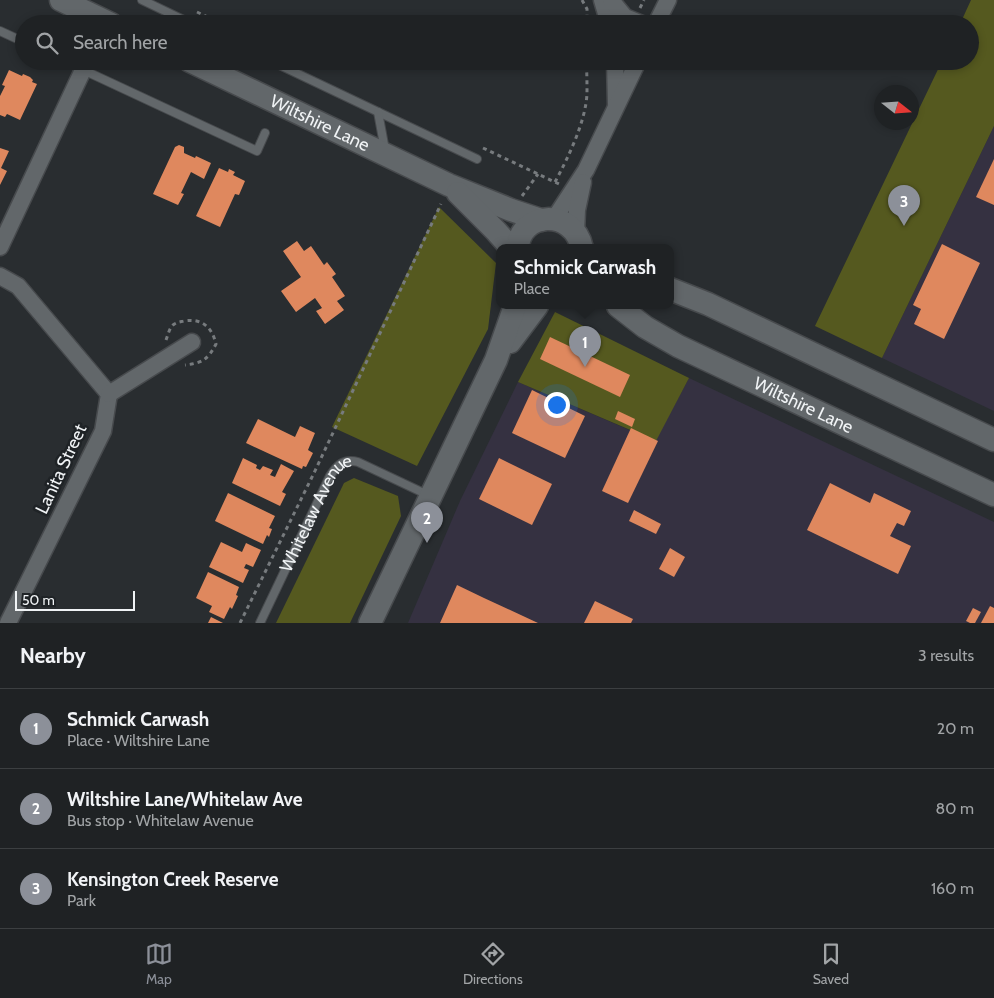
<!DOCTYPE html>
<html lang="en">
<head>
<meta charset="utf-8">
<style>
  body { margin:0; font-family:Cabin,sans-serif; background:#2c2f31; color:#f1f3f6 }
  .compass { position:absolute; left:874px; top:85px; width:45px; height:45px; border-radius:50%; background:#1f2224; box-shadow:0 2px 8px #0003; rotate:107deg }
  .scale { position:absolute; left:15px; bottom:12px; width:120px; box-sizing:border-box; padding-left:5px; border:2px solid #f0f3f5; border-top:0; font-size:14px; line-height:18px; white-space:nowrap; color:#f0f3f5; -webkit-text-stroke:4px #1f2326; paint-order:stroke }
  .you { position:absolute; left:556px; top:404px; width:18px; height:18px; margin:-12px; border:4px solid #fff; border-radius:50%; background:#1a73e8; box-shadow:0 0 0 8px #1a73e833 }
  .badge { display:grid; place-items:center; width:32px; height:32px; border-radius:50%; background:#8c9099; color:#fff; font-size:16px; font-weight:700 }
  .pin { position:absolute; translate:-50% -41px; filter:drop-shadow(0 1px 2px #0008) }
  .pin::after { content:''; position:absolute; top:26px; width:18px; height:15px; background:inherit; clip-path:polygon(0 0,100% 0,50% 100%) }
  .popup { position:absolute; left:496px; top:244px; width:178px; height:65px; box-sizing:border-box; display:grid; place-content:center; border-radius:10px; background:#1f2224; filter:drop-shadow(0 1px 4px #0005); font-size:16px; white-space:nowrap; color:#a1a4a6 }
  .popup b { font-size:19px; color:#f1f3f6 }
  .popup::after { content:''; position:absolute; left:50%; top:100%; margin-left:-10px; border:10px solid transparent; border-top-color:#1f2224 }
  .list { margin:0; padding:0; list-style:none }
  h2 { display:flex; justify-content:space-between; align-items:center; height:65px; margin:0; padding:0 20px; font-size:21px }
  h2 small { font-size:16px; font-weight:400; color:#a1a4a6 }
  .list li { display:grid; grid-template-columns:32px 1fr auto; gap:15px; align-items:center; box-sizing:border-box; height:80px; padding:0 20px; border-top:1px solid #3c3f41 }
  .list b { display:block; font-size:19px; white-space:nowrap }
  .list p { margin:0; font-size:16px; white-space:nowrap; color:#a1a4a6 }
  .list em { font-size:16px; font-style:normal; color:#a1a4a6 }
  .icon { flex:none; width:28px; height:28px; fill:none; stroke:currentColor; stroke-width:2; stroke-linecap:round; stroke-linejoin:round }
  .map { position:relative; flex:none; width:994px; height:623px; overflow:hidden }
  .search { position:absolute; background:#1f2224; box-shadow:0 2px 8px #0003; left:15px; right:15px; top:15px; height:55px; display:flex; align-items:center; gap:12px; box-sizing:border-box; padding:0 18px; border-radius:28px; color:#a1a4a6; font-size:19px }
  .sheet { height:305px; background:#1f2224 }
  nav { display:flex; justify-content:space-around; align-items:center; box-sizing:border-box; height:70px; border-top:1px solid #3c3f41; background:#1f2224; font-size:14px; color:#a1a4a6 }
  nav a { display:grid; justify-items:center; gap:2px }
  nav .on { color:#8c9099 }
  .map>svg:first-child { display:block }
  .industrial { fill:#353141 }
  .green { fill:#55591f }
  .building { fill:#df885e }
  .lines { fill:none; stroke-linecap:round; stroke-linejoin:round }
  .lane-casing { stroke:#474a4d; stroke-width:10 }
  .street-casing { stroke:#474a4d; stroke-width:19 }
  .secondary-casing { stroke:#474a4d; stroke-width:25 }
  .path { stroke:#777b7e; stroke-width:3; stroke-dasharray:4 4; stroke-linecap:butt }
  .lane { stroke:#62676a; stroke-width:8 }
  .street { stroke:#62676a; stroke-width:16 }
  .secondary { stroke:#62676a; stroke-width:22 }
  .labels { text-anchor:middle; stroke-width:5; stroke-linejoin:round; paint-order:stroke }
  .street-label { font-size:18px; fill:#f0f3f5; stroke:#1f2326 }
</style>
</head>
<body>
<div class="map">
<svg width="994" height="623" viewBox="0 0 994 623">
  <rect width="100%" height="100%" fill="#292d30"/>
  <g class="industrial">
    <path d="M994,126V411L882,358Z"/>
    <path d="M689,378L994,522V623H408L460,501L518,382L655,441Z"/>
  </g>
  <g class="green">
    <path d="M971,0H994V126L882,358L815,326L942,61H970V24H960Z"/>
    <path d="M439,207L496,263L488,329L417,466L332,427Z"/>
    <path d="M555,312L689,378L656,441L518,382Z"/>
    <path d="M354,478L398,496L401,516L350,623H276L344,483Z"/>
  </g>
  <g class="building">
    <path d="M9,70L22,76L23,74L30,77L33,80L32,82L37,84L20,120L7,114L5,117L0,115V96L5,86L2,85Z"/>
    <path d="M179,145L184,147V153L195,158L196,156L211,163L204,179L191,172L181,193L184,194L178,205L153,194L175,147Z"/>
    <path d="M0,148L9,151L1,168L7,171L0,185Z"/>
    <path d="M994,159V205L976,197Z"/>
    <path d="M219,168L228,172L229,169L235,172L233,175L245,181L239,195L235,194L220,227L196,216Z"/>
    <path d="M297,241L304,251L311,246L324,265L327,262L336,274L332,277L345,296L337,301L344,310L325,324L316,311L322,308L315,298L296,312L281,291L301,277L283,251Z"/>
    <path d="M942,244L980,263L944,339L914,324L921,309L913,305Z"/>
    <path d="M550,337L630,375L620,397L540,359Z"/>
    <path d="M532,390L585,416L565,458L512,433Z"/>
    <path d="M618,411L635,419L632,427L615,419Z"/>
    <path d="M258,419L295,437L300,426L315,433L308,450L313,453L306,467L303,466L302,469L246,443Z"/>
    <path d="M631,428L658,441L628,503L602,491Z"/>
    <path d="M243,458L257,465L256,468L260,470L263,466L273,470L270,475L275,477L281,464L294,471L282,492L286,494L280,506L232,483Z"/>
    <path d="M499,458L552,484L532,525L479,499Z"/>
    <path d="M830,483L870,503L874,493L911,511L904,526L897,523L890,536L911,546L898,574L807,530Z"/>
    <path d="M228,493L275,516L269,528L272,529L269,537L267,535L263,544L215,521Z"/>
    <path d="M634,510L661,524L656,534L629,521Z"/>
    <path d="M221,542L242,552L246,543L261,550L253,567L246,564L244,568L249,570L243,583L209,567Z"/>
    <path d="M670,548L685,557L674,577L659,569Z"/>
    <path d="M208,572L239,587L236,595L238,596L232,609L230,607L224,619L209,612L212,606L196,598Z"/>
    <path d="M457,585L484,598L538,623H440Z"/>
    <path d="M595,601L633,619L631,623H584Z"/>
    <path d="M990,606L994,608V623H981Z"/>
    <path d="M973,608L981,612L975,623H970L966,621Z"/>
    <path d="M211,617L223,623H208Z"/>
  </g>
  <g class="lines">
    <g class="lane-casing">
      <g id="lane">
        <path d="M142,0L192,24"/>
        <path d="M0,31L24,42"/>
        <path d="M64,61L257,151L265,133"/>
        <path d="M271,61L477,159"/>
        <path d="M378,112L385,150"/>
        <path id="s1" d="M260,623L330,476C337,465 344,458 358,462L428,495"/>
      </g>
    </g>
    <g class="street-casing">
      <g id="street">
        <path d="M602,0L609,24"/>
        <path d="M611,0L625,17L642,24"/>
        <path d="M656,24L668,0"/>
        <path d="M615,61L616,104"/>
        <path d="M554,219L586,170L638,61"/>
        <path d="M576,233L577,210L583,182"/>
        <path d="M0,247L83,70"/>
        <path d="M0,276L18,286L109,394L103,431L8,623"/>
        <path d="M109,394L192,342"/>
      </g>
    </g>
    <g class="secondary-casing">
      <g id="secondary">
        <path d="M61,0L111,24"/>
        <path id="s2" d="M190,61L449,185L511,210L541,220"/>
        <path d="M458,193L496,231L511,248"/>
        <path d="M518,248C519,212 573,207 582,248"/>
        <path d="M670,289L708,304L994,440"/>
        <path id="s3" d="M618,306L645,327L678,346L994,495"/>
        <path d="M510,342L537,306"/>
        <path d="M370,623L496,360L515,306"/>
      </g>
    </g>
    <g class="path">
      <path d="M582,0L587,9V24"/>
      <path d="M640,8L644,0"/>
      <path d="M197,12L222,24"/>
      <path d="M483,148L559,184"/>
      <path d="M555,182C568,158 586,121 587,93C587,82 587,72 586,61"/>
      <path d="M522,196L538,174"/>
      <path d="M166,340C168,335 169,329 173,325C177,322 180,322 184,321C202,318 212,327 216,344C208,359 203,363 185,365"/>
      <path d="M240,623L314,473L441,204"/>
    </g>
    <use href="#lane" class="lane"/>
    <use href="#street" class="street"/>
    <use href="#secondary" class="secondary"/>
  </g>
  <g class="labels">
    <g class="street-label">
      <text dy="6" stroke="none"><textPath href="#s2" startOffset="144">Wiltshire Lane</textPath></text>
      <text dy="6" stroke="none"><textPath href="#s3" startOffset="211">Wiltshire Lane</textPath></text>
      <text transform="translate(61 469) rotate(-65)" y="6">Lanita Street</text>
      <text dy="6" stroke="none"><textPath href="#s1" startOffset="124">Whitelaw Avenue</textPath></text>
    </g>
  </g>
</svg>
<svg class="compass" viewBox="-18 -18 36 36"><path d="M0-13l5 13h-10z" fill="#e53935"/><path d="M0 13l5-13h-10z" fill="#a1a4a6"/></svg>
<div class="scale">50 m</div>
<div class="you"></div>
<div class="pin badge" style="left:585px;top:367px">1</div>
<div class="popup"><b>Schmick Carwash</b>Place</div>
<div class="pin badge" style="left:427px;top:543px">2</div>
<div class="pin badge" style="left:904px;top:226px">3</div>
<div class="search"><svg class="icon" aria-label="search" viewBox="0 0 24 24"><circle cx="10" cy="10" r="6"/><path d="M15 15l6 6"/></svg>Search here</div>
</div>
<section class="sheet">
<h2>Nearby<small>3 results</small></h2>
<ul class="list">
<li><span class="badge">1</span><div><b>Schmick Carwash</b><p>Place · Wiltshire Lane</p></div><em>20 m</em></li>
<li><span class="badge">2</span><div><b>Wiltshire Lane/Whitelaw Ave</b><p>Bus stop · Whitelaw Avenue</p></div><em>80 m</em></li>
<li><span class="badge">3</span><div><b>Kensington Creek Reserve</b><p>Park</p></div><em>160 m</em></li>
</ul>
</section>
<nav>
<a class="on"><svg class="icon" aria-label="map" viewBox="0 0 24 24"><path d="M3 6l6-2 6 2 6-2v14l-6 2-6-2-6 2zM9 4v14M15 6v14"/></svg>Map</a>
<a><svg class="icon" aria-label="directions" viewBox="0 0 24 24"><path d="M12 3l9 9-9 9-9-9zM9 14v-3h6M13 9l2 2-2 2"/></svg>Directions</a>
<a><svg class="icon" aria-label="saved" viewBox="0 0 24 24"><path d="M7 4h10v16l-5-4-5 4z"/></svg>Saved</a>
</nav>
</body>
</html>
